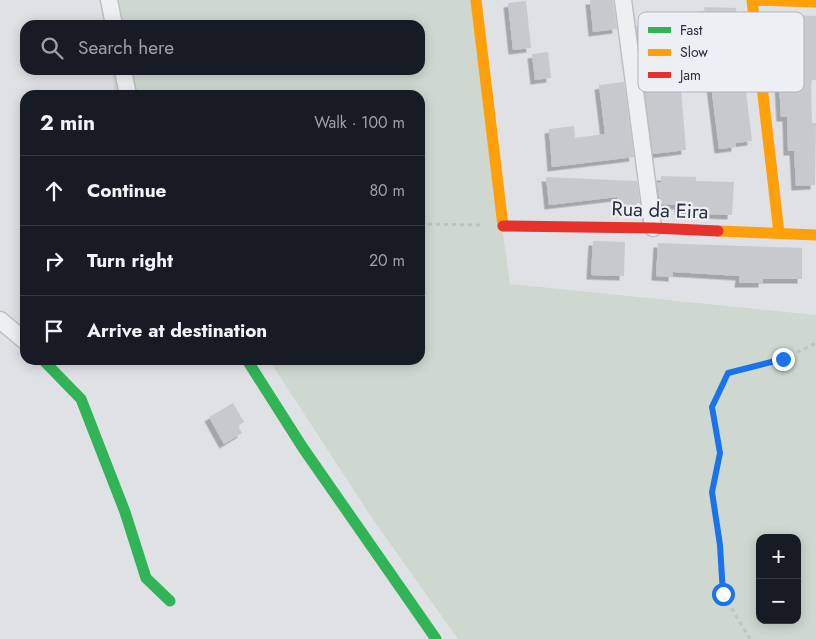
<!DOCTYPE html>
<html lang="en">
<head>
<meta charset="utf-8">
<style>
  body { margin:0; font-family:Jost,sans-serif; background:#20242c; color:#f1f3f6 }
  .controls { position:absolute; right:15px; bottom:15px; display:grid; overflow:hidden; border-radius:10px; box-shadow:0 2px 12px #0003 }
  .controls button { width:45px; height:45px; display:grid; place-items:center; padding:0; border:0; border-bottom:1px solid #363941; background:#171b24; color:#f1f3f6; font:25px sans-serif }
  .stop { position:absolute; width:15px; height:15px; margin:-11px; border:4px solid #1a73e8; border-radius:50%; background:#fff }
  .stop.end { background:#1a73e8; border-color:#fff; box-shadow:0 1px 5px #0008 }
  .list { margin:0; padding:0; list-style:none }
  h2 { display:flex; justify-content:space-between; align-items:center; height:65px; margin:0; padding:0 20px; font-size:21px }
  h2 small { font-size:16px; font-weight:400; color:#9ea1a6 }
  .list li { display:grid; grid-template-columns:32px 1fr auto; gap:15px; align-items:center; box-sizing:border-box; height:70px; padding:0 20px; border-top:1px solid #363941 }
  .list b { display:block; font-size:19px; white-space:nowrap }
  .list em { font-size:16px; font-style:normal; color:#9ea1a6 }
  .icon { flex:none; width:28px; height:28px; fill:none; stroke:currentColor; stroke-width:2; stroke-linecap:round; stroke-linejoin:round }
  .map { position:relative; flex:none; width:816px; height:639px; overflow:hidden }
  .search { position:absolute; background:#171b24; box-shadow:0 2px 12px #0003; left:20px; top:20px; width:405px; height:55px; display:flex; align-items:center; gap:12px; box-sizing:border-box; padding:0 18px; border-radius:15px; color:#9ea1a6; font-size:19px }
  .panel { position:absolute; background:#171b24; box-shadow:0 2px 12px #0003; left:20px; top:90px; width:405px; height:275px; border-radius:15px }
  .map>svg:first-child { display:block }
  .green { fill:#ced8d0; fill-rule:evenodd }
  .building { fill:#c7c9cd; filter:url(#shadow) }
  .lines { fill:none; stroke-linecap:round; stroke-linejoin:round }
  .street-casing { stroke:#bdbfc3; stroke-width:19 }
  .path { stroke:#c1c2c7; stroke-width:3; stroke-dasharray:4 4; stroke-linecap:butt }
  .street { stroke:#eeeff1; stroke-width:16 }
  .fast { stroke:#30b455; stroke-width:11 }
  .slow { stroke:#ff9f0a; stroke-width:11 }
  .jam { stroke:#e5322d; stroke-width:11 }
  .route { stroke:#1a73e8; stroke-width:6 }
  .labels { text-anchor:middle; stroke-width:4.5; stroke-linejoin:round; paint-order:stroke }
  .street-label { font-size:20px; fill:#262d3d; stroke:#eceff4 }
  .key { fill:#eceff4; stroke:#b1b5bd; stroke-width:1 }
  .key-label { font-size:14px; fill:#262d3d }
</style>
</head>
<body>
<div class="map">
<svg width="816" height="639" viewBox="0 0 816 639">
  <defs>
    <filter id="shadow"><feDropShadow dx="-4.5" dy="4.5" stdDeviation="0" flood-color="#0004"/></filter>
  </defs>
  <rect width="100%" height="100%" fill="#dfe1e5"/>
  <path class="green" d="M106,0H471L510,284L816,315V639H458L374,521L269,360H420V95H115L112,70H420V25H108ZM760,538H797V620H760Z"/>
  <g class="building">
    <path d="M590,0H613L617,29L593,32Z"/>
    <path d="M526,1L531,48L513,50L508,3Z"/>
    <path d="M704,7L736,8L752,141L736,143V147L719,149L710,77H712Z"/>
    <path d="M767,14L816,16V80H811L812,123H816L815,185L796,186L794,151H788L787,117H781L779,82H775Z"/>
    <path d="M671,20L677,80L680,79L686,150L653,154L636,26Z"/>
    <path d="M548,52L551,78L535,80L532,54Z"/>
    <path d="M624,82L634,157L552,167L549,129L574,126L575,138L605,134L599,85Z"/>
    <path d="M661,176L696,177V181L734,182L732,215L709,214V211L679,210V205L660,204L657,182L661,183Z"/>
    <path d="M546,177L637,181L640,203H637V210L617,209V197L549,205Z"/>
    <path d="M593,241L625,242L624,276L591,275Z"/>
    <path d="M658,243L802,248V279H763V283H739L740,276L673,272V277L656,276Z"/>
    <path d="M233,403L244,422L238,426L242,433L224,444L209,417Z"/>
  </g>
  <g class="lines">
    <g class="street-casing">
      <g id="street">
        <path d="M109,0L114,25"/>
        <path d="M623,0L653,228"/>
        <path d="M123,70L128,95"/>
        <path d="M0,320L25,341"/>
      </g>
    </g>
    <g class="path">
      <path d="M420,224L482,225"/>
      <path d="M750,639L723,594L720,545L712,493L720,453L711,407L728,373L783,359L816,343"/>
    </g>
    <use href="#street" class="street"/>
    <g class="fast">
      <path d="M43,360L81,399L125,512L146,578L170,601"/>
      <path d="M247,360L303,448L436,639"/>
    </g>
    <g class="slow">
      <path d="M476,0L503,226"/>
      <path d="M718,231L816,235"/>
      <path d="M779,233L752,0L816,2"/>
    </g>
    <path class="jam" d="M503,226L653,228L718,231"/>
  </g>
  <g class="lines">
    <path class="route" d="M723,594L720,545L712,492L720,453L712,407L728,373L783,359"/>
  </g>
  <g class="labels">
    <g class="street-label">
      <text transform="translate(660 210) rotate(2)" y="7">Rua da Eira</text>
    </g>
  </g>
  <rect x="638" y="12" width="166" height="80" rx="8" class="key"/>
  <rect x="648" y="27" width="23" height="6" fill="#30b455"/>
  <rect x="648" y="49" width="23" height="7" fill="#ff9f0a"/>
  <rect x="648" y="72" width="23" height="6" fill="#e5322d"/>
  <g class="key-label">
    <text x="680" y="35">Fast</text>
    <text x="680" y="57">Slow</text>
    <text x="680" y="80">Jam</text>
  </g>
</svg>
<div class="controls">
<button>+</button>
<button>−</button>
</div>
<div class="stop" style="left:723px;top:594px"></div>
<div class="stop end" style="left:783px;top:359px"></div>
<div class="search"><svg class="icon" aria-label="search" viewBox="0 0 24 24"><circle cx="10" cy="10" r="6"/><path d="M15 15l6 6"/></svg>Search here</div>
<section class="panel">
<h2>2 min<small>Walk · 100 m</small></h2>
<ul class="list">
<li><svg class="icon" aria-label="ahead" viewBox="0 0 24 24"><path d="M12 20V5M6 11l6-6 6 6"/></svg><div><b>Continue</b></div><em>80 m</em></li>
<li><svg class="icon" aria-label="right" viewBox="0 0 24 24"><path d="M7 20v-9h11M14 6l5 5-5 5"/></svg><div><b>Turn right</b></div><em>20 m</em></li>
<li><svg class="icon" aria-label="arrive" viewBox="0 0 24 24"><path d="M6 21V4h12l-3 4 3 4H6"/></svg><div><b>Arrive at destination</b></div></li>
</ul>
</section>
</div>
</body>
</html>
